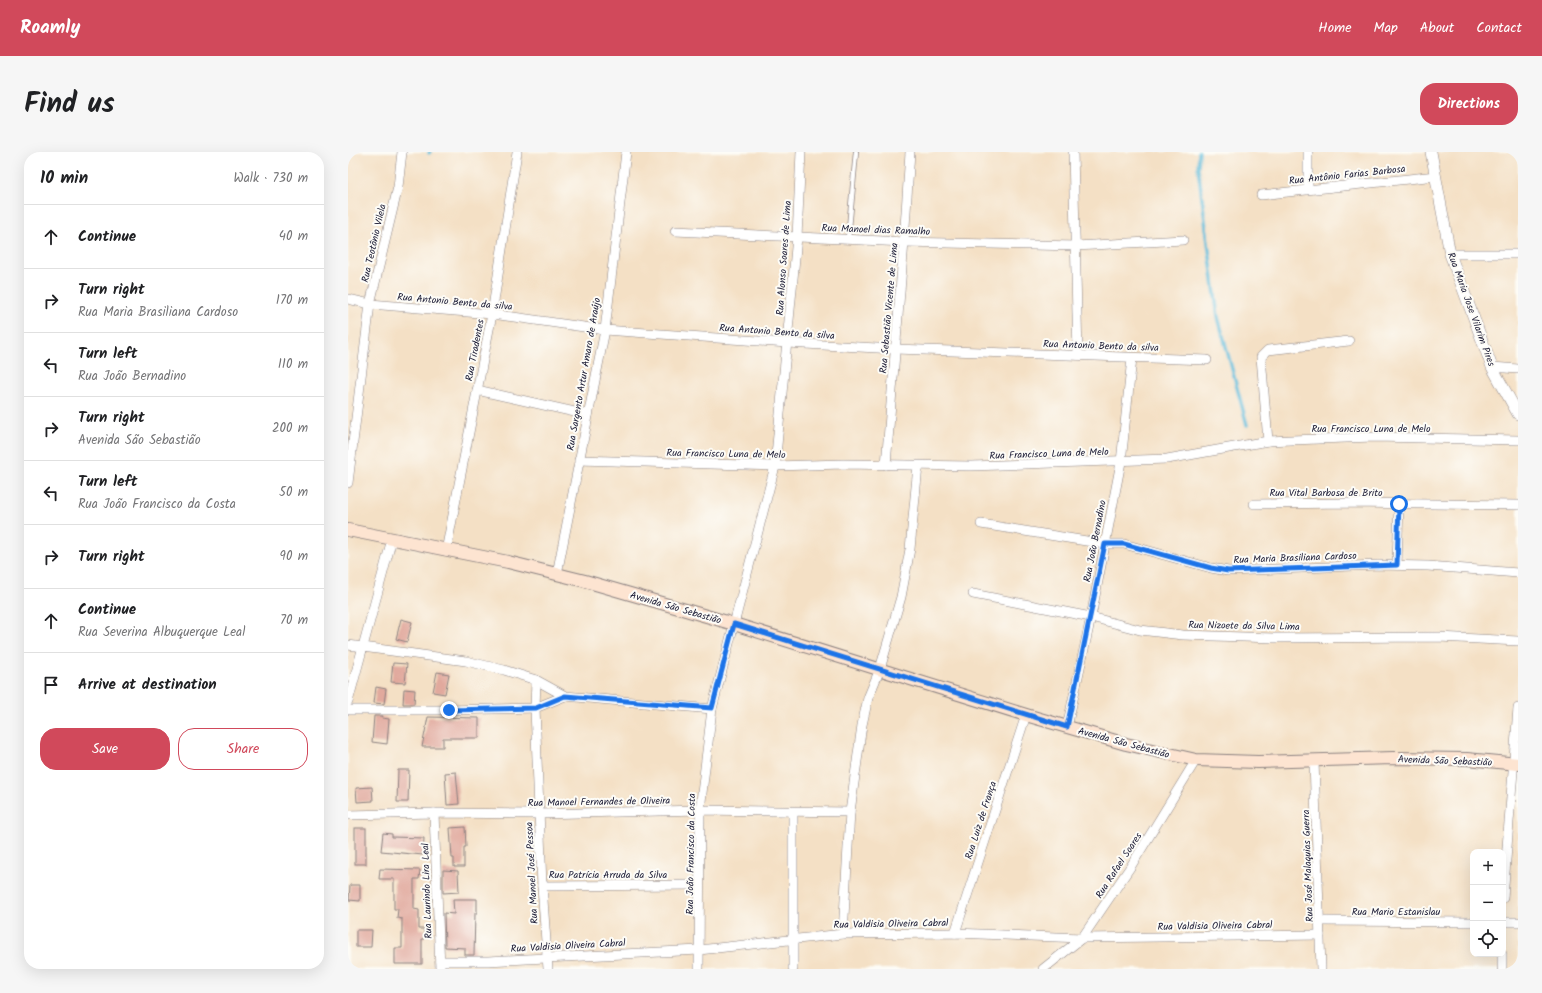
<!DOCTYPE html>
<html lang="en">
<head>
<meta charset="utf-8">
<style>
  body { margin:0; font-family:Kalam,sans-serif; background:#f6f6f6; color:#202124 }
  .controls { position:absolute; right:12px; bottom:12px; display:grid; overflow:hidden; border-radius:8px; box-shadow:0 4px 16px #0002 }
  .controls button { width:36px; height:36px; display:grid; place-items:center; padding:0; border:0; border-bottom:1px solid #e0e0e0; background:#fff; color:#202124; font:20px sans-serif }
  .stop { position:absolute; width:12px; height:12px; margin:-9px; border:3px solid #1a73e8; border-radius:50%; background:#fff }
  .stop.end { background:#1a73e8; border-color:#fff; box-shadow:0 1px 4px #0008 }
  .list { margin:0; padding:0; list-style:none }
  h2 { display:flex; justify-content:space-between; align-items:center; height:52px; margin:0; padding:0 16px; font-size:17px }
  h2 small { font-size:13px; font-weight:400; color:#757577 }
  .list li { display:grid; grid-template-columns:26px 1fr auto; gap:12px; align-items:center; box-sizing:border-box; height:64px; padding:0 16px; border-top:1px solid #e0e0e0 }
  .list b { display:block; font-size:15px; white-space:nowrap }
  .list p { margin:0; font-size:13px; white-space:nowrap; color:#757577 }
  .list em { font-size:13px; font-style:normal; color:#757577 }
  .actions { display:flex; gap:8px; padding:12px 16px }
  .actions a { flex:1; padding:9px 0; border:1px solid #d1495b; border-radius:16px; text-align:center; font-size:14px; color:#d1495b }
  .actions .main { background:#d1495b; color:#fff }
  .icon { flex:none; width:22px; height:22px; fill:none; stroke:currentColor; stroke-width:2; stroke-linecap:round; stroke-linejoin:round }
  .map { position:relative; flex:none; width:1170px; height:817px; overflow:hidden; border-radius:16px }
  header { display:flex; align-items:center; gap:24px; box-sizing:border-box; height:56px; padding:0 20px; background:#d1495b; color:#fff }
  header strong { font-size:19px }
  nav { display:flex; gap:22px; margin-inline-start:auto; font-size:14px }
  .intro { display:flex; align-items:center; justify-content:space-between; box-sizing:border-box; height:96px; padding:0 24px }
  h1 { margin:0; font-size:28px }
  .button { padding:10px 18px; border-radius:16px; background:#d1495b; color:#fff; font-size:14px; font-weight:700 }
  main { display:flex; gap:24px; padding:0 24px }
  aside { flex:1; background:#fff; border-radius:16px; box-shadow:0 4px 16px #0002 }
  .map>svg:first-child { display:block }
  .lines { fill:none; stroke-linecap:round; stroke-linejoin:round }
  .stream { stroke:#58b8d7; stroke-width:3.5 }
  .building { fill:#e1a99d }
  .service-casing { stroke:#8b8180; stroke-width:6 }
  .minor-casing { stroke:#8b8180; stroke-width:10 }
  .tertiary-casing { stroke:#8b8180; stroke-width:12 }
  .secondary-casing { stroke:#8b8180; stroke-width:14 }
  .service { stroke:#fff; stroke-width:4.5 }
  .minor { stroke:#fff; stroke-width:9 }
  .tertiary { stroke:#fff; stroke-width:11 }
  .secondary { stroke:#fde4d1; stroke-width:12 }
  .route { stroke:#1a73e8; stroke-width:5 }
  .labels { text-anchor:middle; stroke-width:4; stroke-linejoin:round; paint-order:stroke }
  .street-label { font-size:10px; fill:#22223b; stroke:#fdfcf7 }
</style>
</head>
<body>
<header>
<strong>Roamly</strong>
<nav><a>Home</a><a>Map</a><a>About</a><a>Contact</a></nav>
</header>
<div class="intro"><h1>Find us</h1><a class="button">Directions</a></div>
<main>
<aside>
<h2>10 min<small>Walk · 730 m</small></h2>
<ul class="list">
<li><svg class="icon" aria-label="ahead" viewBox="0 0 24 24"><path d="M12 20V5M6 11l6-6 6 6"/></svg><div><b>Continue</b></div><em>40 m</em></li>
<li><svg class="icon" aria-label="right" viewBox="0 0 24 24"><path d="M7 20v-9h11M14 6l5 5-5 5"/></svg><div><b>Turn right</b><p>Rua Maria Brasiliana Cardoso</p></div><em>170 m</em></li>
<li><svg class="icon" aria-label="left" viewBox="0 0 24 24"><path d="M17 20v-9H6M10 6l-5 5 5 5"/></svg><div><b>Turn left</b><p>Rua João Bernadino</p></div><em>110 m</em></li>
<li><svg class="icon" aria-label="right" viewBox="0 0 24 24"><path d="M7 20v-9h11M14 6l5 5-5 5"/></svg><div><b>Turn right</b><p>Avenida São Sebastião</p></div><em>200 m</em></li>
<li><svg class="icon" aria-label="left" viewBox="0 0 24 24"><path d="M17 20v-9H6M10 6l-5 5 5 5"/></svg><div><b>Turn left</b><p>Rua João Francisco da Costa</p></div><em>50 m</em></li>
<li><svg class="icon" aria-label="right" viewBox="0 0 24 24"><path d="M7 20v-9h11M14 6l5 5-5 5"/></svg><div><b>Turn right</b></div><em>90 m</em></li>
<li><svg class="icon" aria-label="ahead" viewBox="0 0 24 24"><path d="M12 20V5M6 11l6-6 6 6"/></svg><div><b>Continue</b><p>Rua Severina Albuquerque Leal</p></div><em>70 m</em></li>
<li><svg class="icon" aria-label="arrive" viewBox="0 0 24 24"><path d="M6 21V4h12l-3 4 3 4H6"/></svg><div><b>Arrive at destination</b></div></li>
</ul>
<div class="actions"><a class="main">Save</a><a>Share</a></div>
</aside>
<div class="map">
<svg width="1170" height="817" viewBox="0 0 1170 817">
  <rect width="100%" height="100%" fill="#fdfcf7"/>
  <filter id="ink" filterUnits="userSpaceOnUse"><feTurbulence type="fractalNoise" baseFrequency=".025" numOctaves="2"/><feDisplacementMap in="SourceGraphic" scale="8" xChannelSelector="R" yChannelSelector="G"/><feConvolveMatrix kernelMatrix="1 2 1 2 8 2 1 2 1" color-interpolation-filters="sRGB"/></filter>
  <filter id="wash" filterUnits="userSpaceOnUse"><feTurbulence type="fractalNoise" baseFrequency=".012" numOctaves="4" result="noise"/><feDisplacementMap in="SourceGraphic" scale="16" xChannelSelector="R" yChannelSelector="G"/><feGaussianBlur stdDeviation="0.9" result="paint"/><feColorMatrix in="noise" values="0 0 0 0 0 0 0 0 0 0 0 0 0 0 0 0 0 1.4 0 .05"/><feComposite in="paint" operator="in"/></filter>
  <g filter="url(#wash)">
    <rect width="100%" height="100%" fill="#f4e0c5"/>
    <g class="lines">
      <g class="stream">
        <path d="M851,0L850,16L870,165L899,273"/>
        <path d="M81,1L82,0"/>
      </g>
    </g>
    <g id="blocks">
      <g class="building">
        <path d="M53,467L64,470L59,490L48,487Z"/>
        <path d="M45,511L59,512L57,531L43,530Z"/>
        <path d="M89,520L101,522L97,542L85,540Z"/>
        <path d="M28,535L38,537L36,552L26,551Z"/>
        <path d="M56,537L67,538L66,552H55Z"/>
        <path d="M26,564H35L34,566L41,567L39,592L24,590Z"/>
        <path d="M80,565L131,566V586H95V595H74Z"/>
        <path d="M50,618H61L60,650H49Z"/>
        <path d="M108,620L111,652L99,653L97,621Z"/>
        <path d="M24,635L25,649L9,650L8,636Z"/>
        <path d="M117,675L118,695H116V715H106V706H104L102,676Z"/>
        <rect x="7" y="676" width="11" height="36"/>
        <path d="M35,681L44,682V685L76,686L75,703L33,699Z"/>
        <path d="M32,717L72,718L71,727H66V757L71,758V777H76V787H74V812H47V796H54V767L49,766L50,757H46V727H31Z"/>
        <path d="M95,718L110,719L111,740L95,741Z"/>
        <path d="M2,733H12V749L1,748Z"/>
        <path d="M105,747H129V761H127L126,803H117V796L97,795L96,761L106,762Z"/>
        <path d="M8,778H24L23,795H8Z"/>
      </g>
    </g>
  </g>
  <g filter="url(#ink)">
    <use href="#blocks" fill-opacity="0" stroke="#8b8180" stroke-width="1"/>
    <g class="lines">
      <g class="service-casing">
        <path id="service" d="M500,87L508,0"/>
      </g>
      <g class="minor-casing">
        <g id="minor">
          <path d="M725,0L730,203"/>
          <path d="M960,0V37"/>
          <path d="M913,43L1088,24"/>
          <path d="M327,79L556,90L728,94L835,88"/>
          <path d="M1102,102H1170"/>
          <path d="M0,147L22,152L144,162L257,178L439,191L547,197L859,208"/>
          <path d="M1144,215L1170,217"/>
          <path d="M129,238L240,263"/>
          <path d="M920,289L913,205L920,198L1001,189"/>
          <path d="M231,308L427,314L495,312L623,314L819,307L920,289L943,288L1026,285L1170,288"/>
          <path d="M538,313L556,90L562,0"/>
          <path d="M0,331L22,152L50,35L54,0"/>
          <path d="M906,352L999,351L1170,353"/>
          <path d="M633,372L757,392H776L863,416L880,419L1030,413L1080,414L1170,421"/>
          <path d="M98,399L144,162L169,0"/>
          <path d="M1049,413L1051,352"/>
          <path d="M209,422L257,178L278,0"/>
          <path d="M625,442L743,465L792,478L835,483L926,486L1091,485L1170,489"/>
          <path d="M0,493L118,509L156,518L188,528L217,544L364,557"/>
          <path d="M188,528L187,556L194,734L200,817"/>
          <path d="M0,550L44,387"/>
          <path d="M0,558H101L187,556L217,544"/>
          <path d="M719,575L743,465L773,310L784,206"/>
          <path d="M966,609L973,817"/>
          <path d="M445,660V817"/>
          <path d="M86,661L92,817"/>
          <path d="M0,663L86,661L191,662L352,658L502,660"/>
          <path d="M194,734L351,733"/>
          <path d="M1155,746L1170,556"/>
          <path d="M972,769L1125,770"/>
          <path d="M1155,770H1170"/>
          <path d="M607,781L678,563"/>
          <path d="M495,782L502,660L514,573L520,546L532,517L553,445L562,397L570,314"/>
          <path d="M1154,802V817"/>
          <path d="M92,809H140L351,798L495,782L607,781L734,786L972,783"/>
          <path d="M351,817L352,658L364,557L427,314L449,85L453,0"/>
          <path d="M695,817L734,786L783,714L848,608"/>
        </g>
      </g>
      <g class="tertiary-casing">
        <path id="tertiary" d="M1083,0L1102,102L1144,215L1170,262"/>
      </g>
      <g class="secondary-casing">
        <path id="secondary" d="M0,378L160,410L237,429L386,472L678,563L778,592L848,608L910,610L1045,606L1119,607L1170,612"/>
      </g>
      <use href="#service" class="service"/>
      <use href="#minor" class="minor"/>
      <use href="#tertiary" class="tertiary"/>
      <use href="#secondary" class="secondary"/>
    </g>
  </g>
  <g class="lines" filter="url(#ink)">
    <path class="route" d="M101,558L188,556L217,544L364,556L386,472L719,575L757,392H776L863,416L880,419L1049,413L1051,352"/>
  </g>
  <g class="labels">
    <g class="street-label">
      <text transform="translate(999 22) rotate(-6)" y="4">Rua Antônio Farias Barbosa</text>
      <text transform="translate(528 77) rotate(2)" y="4">Rua Manoel dias Ramalho</text>
      <text transform="translate(25 91) rotate(-77)" y="4">Rua Teotônio Vilela</text>
      <text transform="translate(435 106) rotate(-86)" y="4">Rua Alonso Soares de Lima</text>
      <text transform="translate(107 149) rotate(5)" y="4">Rua Antonio Bento da silva</text>
      <text transform="translate(540 156) rotate(-85)" y="4">Rua Sebastião Vicente de Lima</text>
      <text transform="translate(1124 157) rotate(70)" y="4">Rua Maria Jose Vilarim Pires</text>
      <text transform="translate(429 179) rotate(4)" y="4">Rua Antonio Bento da silva</text>
      <text transform="translate(753 193) rotate(2)" y="4">Rua Antonio Bento da silva</text>
      <text transform="translate(126 198) rotate(-79)" y="4">Rua Tiradentes</text>
      <text transform="translate(235 222) rotate(-80)" y="4">Rua Sargento Artur Amaro de Araújo</text>
      <text x="1023" y="280">Rua Francisco Luna de Melo</text>
      <text transform="translate(378 301) rotate(1)" y="4">Rua Francisco Luna de Melo</text>
      <text transform="translate(701 301) rotate(-2)" y="4">Rua Francisco Luna de Melo</text>
      <text x="978" y="344">Rua Vital Barbosa de Brito</text>
      <text transform="translate(746 389) rotate(-79)" y="4">Rua João Bernadino</text>
      <text transform="translate(947 405) rotate(-2)" y="4">Rua Maria Brasiliana Cardoso</text>
      <text transform="translate(328 455) rotate(16)" y="4">Avenida São Sebastião</text>
      <text transform="translate(896 473) rotate(1)" y="4">Rua Nizoete da Silva Lima</text>
      <text transform="translate(776 590) rotate(15)" y="4">Avenida São Sebastião</text>
      <text transform="translate(1097 608) rotate(2)" y="4">Avenida São Sebastião</text>
      <text transform="translate(251 649) rotate(-1)" y="4">Rua Manoel Fernandes de Oliveira</text>
      <text transform="translate(632 668) rotate(-72)" y="4">Rua Luiz de França</text>
      <text transform="translate(342 702) rotate(-89)" y="4">Rua João Francisco da Costa</text>
      <text transform="translate(770 713) rotate(-57)" y="4">Rua Rafael Soares</text>
      <text transform="translate(959 714) rotate(-92)" y="4">Rua José Malaquias Guerra</text>
      <text transform="translate(183 721) rotate(-93)" y="4">Rua Manoel José Pessoa</text>
      <text x="260" y="726">Rua Patrícia Arruda da Silva</text>
      <text transform="translate(78 739) rotate(-92)" y="4">Rua Laurindo Lira Leal</text>
      <text x="1048" y="763">Rua Mario Estanislau</text>
      <text transform="translate(543 771) rotate(-1)" y="4">Rua Valdisia Oliveira Cabral</text>
      <text transform="translate(867 773) rotate(-1)" y="4">Rua Valdisia Oliveira Cabral</text>
      <text transform="translate(220 793) rotate(-3)" y="4">Rua Valdisia Oliveira Cabral</text>
    </g>
  </g>
</svg>
<div class="controls">
<button>+</button>
<button>−</button>
<button><svg class="icon" aria-label="locate" viewBox="0 0 24 24"><circle cx="12" cy="12" r="6"/><path d="M12 2v4M12 18v4M2 12h4M18 12h4"/></svg></button>
</div>
<div class="stop" style="left:1051px;top:352px"></div>
<div class="stop end" style="left:101px;top:558px"></div>
</div>
</main>
</body>
</html>
